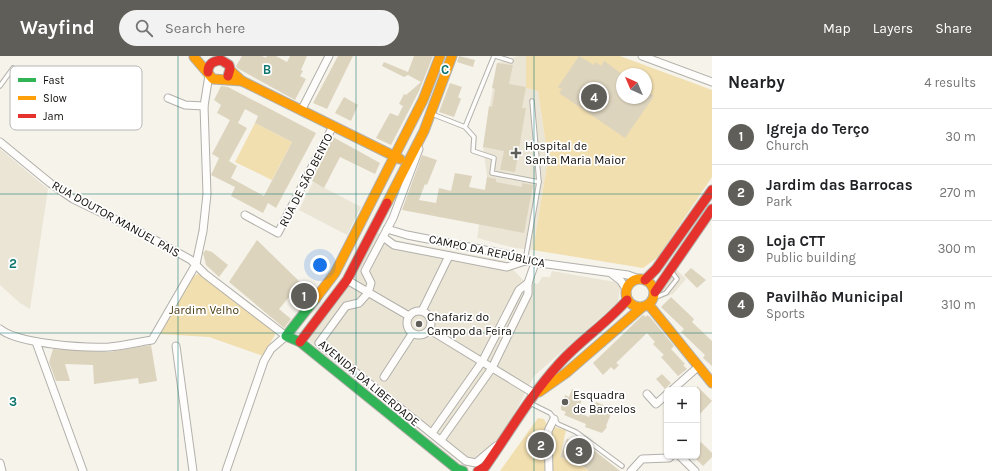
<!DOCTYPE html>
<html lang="en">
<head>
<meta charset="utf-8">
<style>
  body { margin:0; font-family:Karla,sans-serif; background:#f2f2f2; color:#202124 }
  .controls { position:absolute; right:12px; bottom:12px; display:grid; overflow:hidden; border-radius:6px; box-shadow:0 1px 3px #0004 }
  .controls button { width:36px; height:36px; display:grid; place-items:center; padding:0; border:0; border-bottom:1px solid #e0e0e0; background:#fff; color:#202124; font:20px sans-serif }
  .compass { position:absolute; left:616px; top:12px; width:36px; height:36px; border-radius:50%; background:#fff; box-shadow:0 1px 3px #0004; rotate:316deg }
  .you { position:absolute; left:320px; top:209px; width:14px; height:14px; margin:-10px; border:3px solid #fff; border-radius:50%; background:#1a73e8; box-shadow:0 0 0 6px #1a73e833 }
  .badge { display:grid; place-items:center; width:26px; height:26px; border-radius:50%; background:#605e59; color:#fff; font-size:13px; font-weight:700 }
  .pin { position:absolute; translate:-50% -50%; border:2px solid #fff; box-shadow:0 1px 4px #0006 }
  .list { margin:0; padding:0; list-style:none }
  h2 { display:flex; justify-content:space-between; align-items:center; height:52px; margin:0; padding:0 16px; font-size:17px }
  h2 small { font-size:13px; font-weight:400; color:#757577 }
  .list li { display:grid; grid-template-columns:26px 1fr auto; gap:12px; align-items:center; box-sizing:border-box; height:56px; padding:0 16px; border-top:1px solid #e0e0e0 }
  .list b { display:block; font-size:15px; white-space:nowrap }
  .list p { margin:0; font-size:13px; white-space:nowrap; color:#757577 }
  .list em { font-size:13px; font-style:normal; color:#757577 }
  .icon { flex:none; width:22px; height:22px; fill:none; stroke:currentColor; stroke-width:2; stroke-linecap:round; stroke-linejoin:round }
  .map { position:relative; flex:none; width:712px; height:415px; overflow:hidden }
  header { display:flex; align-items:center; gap:24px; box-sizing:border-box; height:56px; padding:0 20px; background:#605e59; color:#fff }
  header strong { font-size:19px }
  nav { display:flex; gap:22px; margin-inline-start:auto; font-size:14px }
  .search { width:280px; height:36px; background:#f2f2f2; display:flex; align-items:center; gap:10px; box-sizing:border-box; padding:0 14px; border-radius:22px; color:#757577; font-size:15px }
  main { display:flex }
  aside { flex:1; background:#fff }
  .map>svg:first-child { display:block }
  .built { fill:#ebe5d6 }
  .green { fill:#f2dfb0; fill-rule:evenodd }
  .building { fill:#ddd4be; fill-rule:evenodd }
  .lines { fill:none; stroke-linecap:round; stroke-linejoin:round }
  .lane-casing { stroke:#b2b0aa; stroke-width:5.5 }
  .street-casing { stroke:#b2b0aa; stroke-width:9 }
  .fast-casing { stroke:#b2b0aa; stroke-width:11 }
  .slow-casing { stroke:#b2b0aa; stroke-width:11 }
  .jam-casing { stroke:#b2b0aa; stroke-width:11 }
  .lane { stroke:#fefdfc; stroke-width:3.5 }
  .street { stroke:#fefdfc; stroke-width:7 }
  .fast { stroke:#30b455; stroke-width:9 }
  .slow { stroke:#ff9f0a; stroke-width:9 }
  .jam { stroke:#e5322d; stroke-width:9 }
  .grid { fill:none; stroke:#0f766e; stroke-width:1; stroke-opacity:0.55 }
  .poi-dot { fill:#605e59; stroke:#fff; stroke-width:1.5 }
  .labels { text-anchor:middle; stroke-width:3.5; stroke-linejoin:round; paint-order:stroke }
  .poi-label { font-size:12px; fill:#100e0a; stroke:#fff; text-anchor:start }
  .street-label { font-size:12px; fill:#100e0a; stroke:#fff }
  .park-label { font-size:12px; fill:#4d3c12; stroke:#fff }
  .key { fill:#fff; stroke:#b7b7b6; stroke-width:1 }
  .key-label { font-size:11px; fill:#100e0a }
  .grid-label { font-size:13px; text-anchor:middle; font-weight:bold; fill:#0f766e; stroke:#fff; stroke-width:3.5; stroke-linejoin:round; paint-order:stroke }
</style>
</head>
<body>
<header>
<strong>Wayfind</strong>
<div class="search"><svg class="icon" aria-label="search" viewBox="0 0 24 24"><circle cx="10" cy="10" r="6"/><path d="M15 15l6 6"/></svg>Search here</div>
<nav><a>Map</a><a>Layers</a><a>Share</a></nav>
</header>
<main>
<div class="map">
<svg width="712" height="415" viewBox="0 0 712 415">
  <rect width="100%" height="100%" fill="#f6f3eb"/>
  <g class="built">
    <path d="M518,0H526V32L538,35L548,103L533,194L515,192L477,182L487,121L483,91L497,7Z"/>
    <path d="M0,93L48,133L30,253L20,247L0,229Z"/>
    <path d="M313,126L361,151L347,179L299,154Z"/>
    <path d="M378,177L395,184L505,205L523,224L538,228L542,221H550L552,215L615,226L620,231L618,246L534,320L519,349L493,392L478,410H464L309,285V281L349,229Z"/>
    <path d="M676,213L686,223L673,238L660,243L662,232Z"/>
  </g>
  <g class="green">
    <path d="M526,0H620L712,34V121L658,201L643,212L533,194L548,103L538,35L526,32ZM622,18H646V42H622Z"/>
    <path d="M255,67L292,86L272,124L235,106Z"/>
    <path d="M199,217L277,275L263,300L209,281L159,278L192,221Z"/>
    <path d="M538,362L544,363L547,369L566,374L560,401L579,408L589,415H500Z"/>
  </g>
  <g class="building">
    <path d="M242,0H262L266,2L267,0H276L287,6L290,0H307L301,14L303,15L300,20L306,23L295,44L237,12L236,10Z"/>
    <path d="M338,0H353L327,53L313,47Z"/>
    <path d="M414,0H433L419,35L391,89L376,82L390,57L398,60L403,50L399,48L404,38L406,39L421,26L408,19L404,21L382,10L384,6L408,16Z"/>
    <path d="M459,0L475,4L473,11L457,6Z"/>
    <path d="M579,0L594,9L596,6L601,10L604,5L622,18V42H646V34L654,40L625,82L559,37L562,33L558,31Z"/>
    <path d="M497,7L513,9L509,28L526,31L522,52H526L515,116L500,114L504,95L483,91L489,50L492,51L495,33L492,32Z"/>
    <path d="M450,27L462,31L458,41L461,43L454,61L439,56Z"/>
    <path d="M221,30L228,31L316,77L276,152L268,147L263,157L231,140L235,131L211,119L219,102L212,98L230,64L217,57L221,49L214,44ZM245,53L258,60L255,67L292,86L264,140L231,122L237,110L229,105L247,72L238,67Z"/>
    <path d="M344,41L358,49L351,65L335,57Z"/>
    <path d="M333,81L380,107L375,118L340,101L324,132L312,125Z"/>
    <path d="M422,99L437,104L427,129L425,128L419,144L436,147L439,132L451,135L455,117L472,120L469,131L485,134L487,121L496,123V126L522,131V127L533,129L524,177L402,154Z"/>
    <path d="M257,184L301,227L279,253L291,263L284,272L229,226Z"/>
    <path d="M206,194L212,196L228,209L219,221L206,209L203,197Z"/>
    <path d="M691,212L706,224L697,232L684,219Z"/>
    <path d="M671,241L694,263L692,266L712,285V310L703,302L705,299L681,276L684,273L661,251Z"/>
    <path d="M643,259L646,261L647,259L650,261L674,290L671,293L685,308L683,309L687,313L678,320L661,301L664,299L653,288L655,286L647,277L616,307L619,309L614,314L611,311L603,319L593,307Z"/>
    <path d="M151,289L157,325L139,328L138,322L94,328L93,309L65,308L70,325H56L49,306L53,293L109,296Z"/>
    <path d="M662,318L671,327L665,333L656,323Z"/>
    <path d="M697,330L712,345L697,361Z"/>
    <path d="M572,333L579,336L578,339L583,341L577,356L589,361L596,346L613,353L606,370L607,371L602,377L585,371L586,368L564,359L566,356L561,354V351L565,339L569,341Z"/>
    <path d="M567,383L579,386L580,383L620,415H589L580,408L560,401Z"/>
    <path d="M701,386L712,397V401L703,410L693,400H697V391Z"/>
  </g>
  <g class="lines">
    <g class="lane-casing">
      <g id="lane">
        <path d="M495,0L511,5"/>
        <path d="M0,30L13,12"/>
        <path d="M532,45L539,126"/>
        <path d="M432,58L465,71L474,81L473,95L494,102L492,117L539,126L525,205"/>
        <path d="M465,71L494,0"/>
        <path d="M654,242L666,237L677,223L671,215"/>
        <path d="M530,347L550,357L558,368L576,376L622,410"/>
      </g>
    </g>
    <g class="street-casing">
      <g id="street">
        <path d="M642,0L712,26"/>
        <path d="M168,42L185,49L204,50"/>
        <path d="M301,55L329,0"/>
        <path d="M0,86L50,127L73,143L137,174L191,204L205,218L286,280L271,293L264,305L226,415"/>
        <path d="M419,93L393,162L365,215L371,227L368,237L359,247L346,250L319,287L466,405L476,407L496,390"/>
        <path d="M245,159L278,177L333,70"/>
        <path d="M387,173L407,179L511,199L525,205L628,219L639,223"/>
        <path d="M383,181L394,189L507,211L525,205"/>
        <path d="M612,218L621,225L626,233"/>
        <path d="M347,224L409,260"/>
        <circle cx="419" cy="267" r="12"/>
        <path d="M422,255L449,200"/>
        <path d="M0,273C18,288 84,292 109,291C123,290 138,286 152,284L196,208L203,175L207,138L204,50L209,19"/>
        <path d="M430,274L535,338"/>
        <path d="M36,286L83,415"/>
        <path d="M176,290L193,415"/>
        <path d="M384,321L412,278"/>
        <path d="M672,334L699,310"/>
        <path d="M647,338L656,348L667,338"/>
        <path d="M432,377L482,306L519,234L528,227"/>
        <path d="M441,384L492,312L528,238V227L535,207"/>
        <path d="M680,400L695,415"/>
        <path d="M0,407L2,415"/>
        <path d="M549,415L548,375L554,363"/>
        <path d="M631,415L642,403L669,402L671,400"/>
      </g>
    </g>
    <g class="fast-casing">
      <path id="fast" d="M316,242L286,280L300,286L457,413L463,415"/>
    </g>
    <g class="slow-casing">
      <g id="slow">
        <path d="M194,1L213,23L242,25"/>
        <path d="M231,15L242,25L400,103"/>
        <path d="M387,147L424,75L452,0"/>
        <circle cx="640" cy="237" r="14"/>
        <path d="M316,242L335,217L423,44L440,0"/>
        <path d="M649,249L712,327"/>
        <path d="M539,336L566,317L641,252"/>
      </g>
    </g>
    <g class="jam-casing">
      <g id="jam">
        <path d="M208,16C208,8 213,5 221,4L229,9L230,13L228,20"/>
        <path d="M645,224L656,213L712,134"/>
        <path d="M655,236L712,153"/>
        <path d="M300,286L347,224L387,147"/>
        <path d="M478,415L485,411C509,377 530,340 558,309C579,285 606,268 627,244"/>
      </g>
    </g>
    <use href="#lane" class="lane"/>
    <use href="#street" class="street"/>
    <use href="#fast" class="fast"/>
    <use href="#slow" class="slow"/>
    <use href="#jam" class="jam"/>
  </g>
  <path class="grid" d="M178,0V415M356,0V415M534,0V415M0,138H712M0,277H712"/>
  <g class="poi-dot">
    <path d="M514 91h4v4h4v4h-4v4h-4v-4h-4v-4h4z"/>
    <circle cx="419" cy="268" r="4"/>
    <circle cx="565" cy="346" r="4"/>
  </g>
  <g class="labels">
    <g class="poi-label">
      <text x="525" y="94">Hospital de<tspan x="525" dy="14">Santa Maria Maior</tspan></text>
      <text x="427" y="265">Chafariz do<tspan x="427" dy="14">Campo da Feira</tspan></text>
      <text x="573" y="343">Esquadra<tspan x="573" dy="14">de Barcelos</tspan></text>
    </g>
    <g class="street-label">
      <text transform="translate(306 124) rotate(-63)" y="4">RUA DE SÃO BENTO</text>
      <text transform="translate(116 163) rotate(29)" y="4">RUA DOUTOR MANUEL PAIS</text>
      <text transform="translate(487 195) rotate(12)" y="4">CAMPO DA REPÚBLICA</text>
      <text transform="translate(369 327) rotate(40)" y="4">AVENIDA DA LIBERDADE</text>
    </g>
    <g class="park-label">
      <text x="204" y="258">Jardim Velho</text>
    </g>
  </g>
  <rect x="10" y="10" width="132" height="64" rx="6" class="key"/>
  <rect x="18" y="22" width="18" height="4" fill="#30b455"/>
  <rect x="18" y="40" width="18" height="4" fill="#ff9f0a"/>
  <rect x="18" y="58" width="18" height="4" fill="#e5322d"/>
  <g class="key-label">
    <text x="43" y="28">Fast</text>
    <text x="43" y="46">Slow</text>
    <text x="43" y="64">Jam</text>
  </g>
  <g class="grid-label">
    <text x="267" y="18">B</text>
    <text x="445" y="18">C</text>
    <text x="13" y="212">2</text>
    <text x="13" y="350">3</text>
  </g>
</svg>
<div class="controls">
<button>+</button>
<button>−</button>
</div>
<svg class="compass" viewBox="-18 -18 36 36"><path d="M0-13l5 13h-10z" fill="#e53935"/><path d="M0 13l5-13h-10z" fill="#757577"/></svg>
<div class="you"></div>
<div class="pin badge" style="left:304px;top:240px">1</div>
<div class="pin badge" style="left:541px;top:389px">2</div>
<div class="pin badge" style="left:579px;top:395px">3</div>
<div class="pin badge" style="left:594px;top:41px">4</div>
</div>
<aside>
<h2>Nearby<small>4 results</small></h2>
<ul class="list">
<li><span class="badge">1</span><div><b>Igreja do Terço</b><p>Church</p></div><em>30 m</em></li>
<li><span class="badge">2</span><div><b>Jardim das Barrocas</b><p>Park</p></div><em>270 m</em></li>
<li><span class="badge">3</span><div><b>Loja CTT</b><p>Public building</p></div><em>300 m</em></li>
<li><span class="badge">4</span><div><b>Pavilhão Municipal</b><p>Sports</p></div><em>310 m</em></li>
</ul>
</aside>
</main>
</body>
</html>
